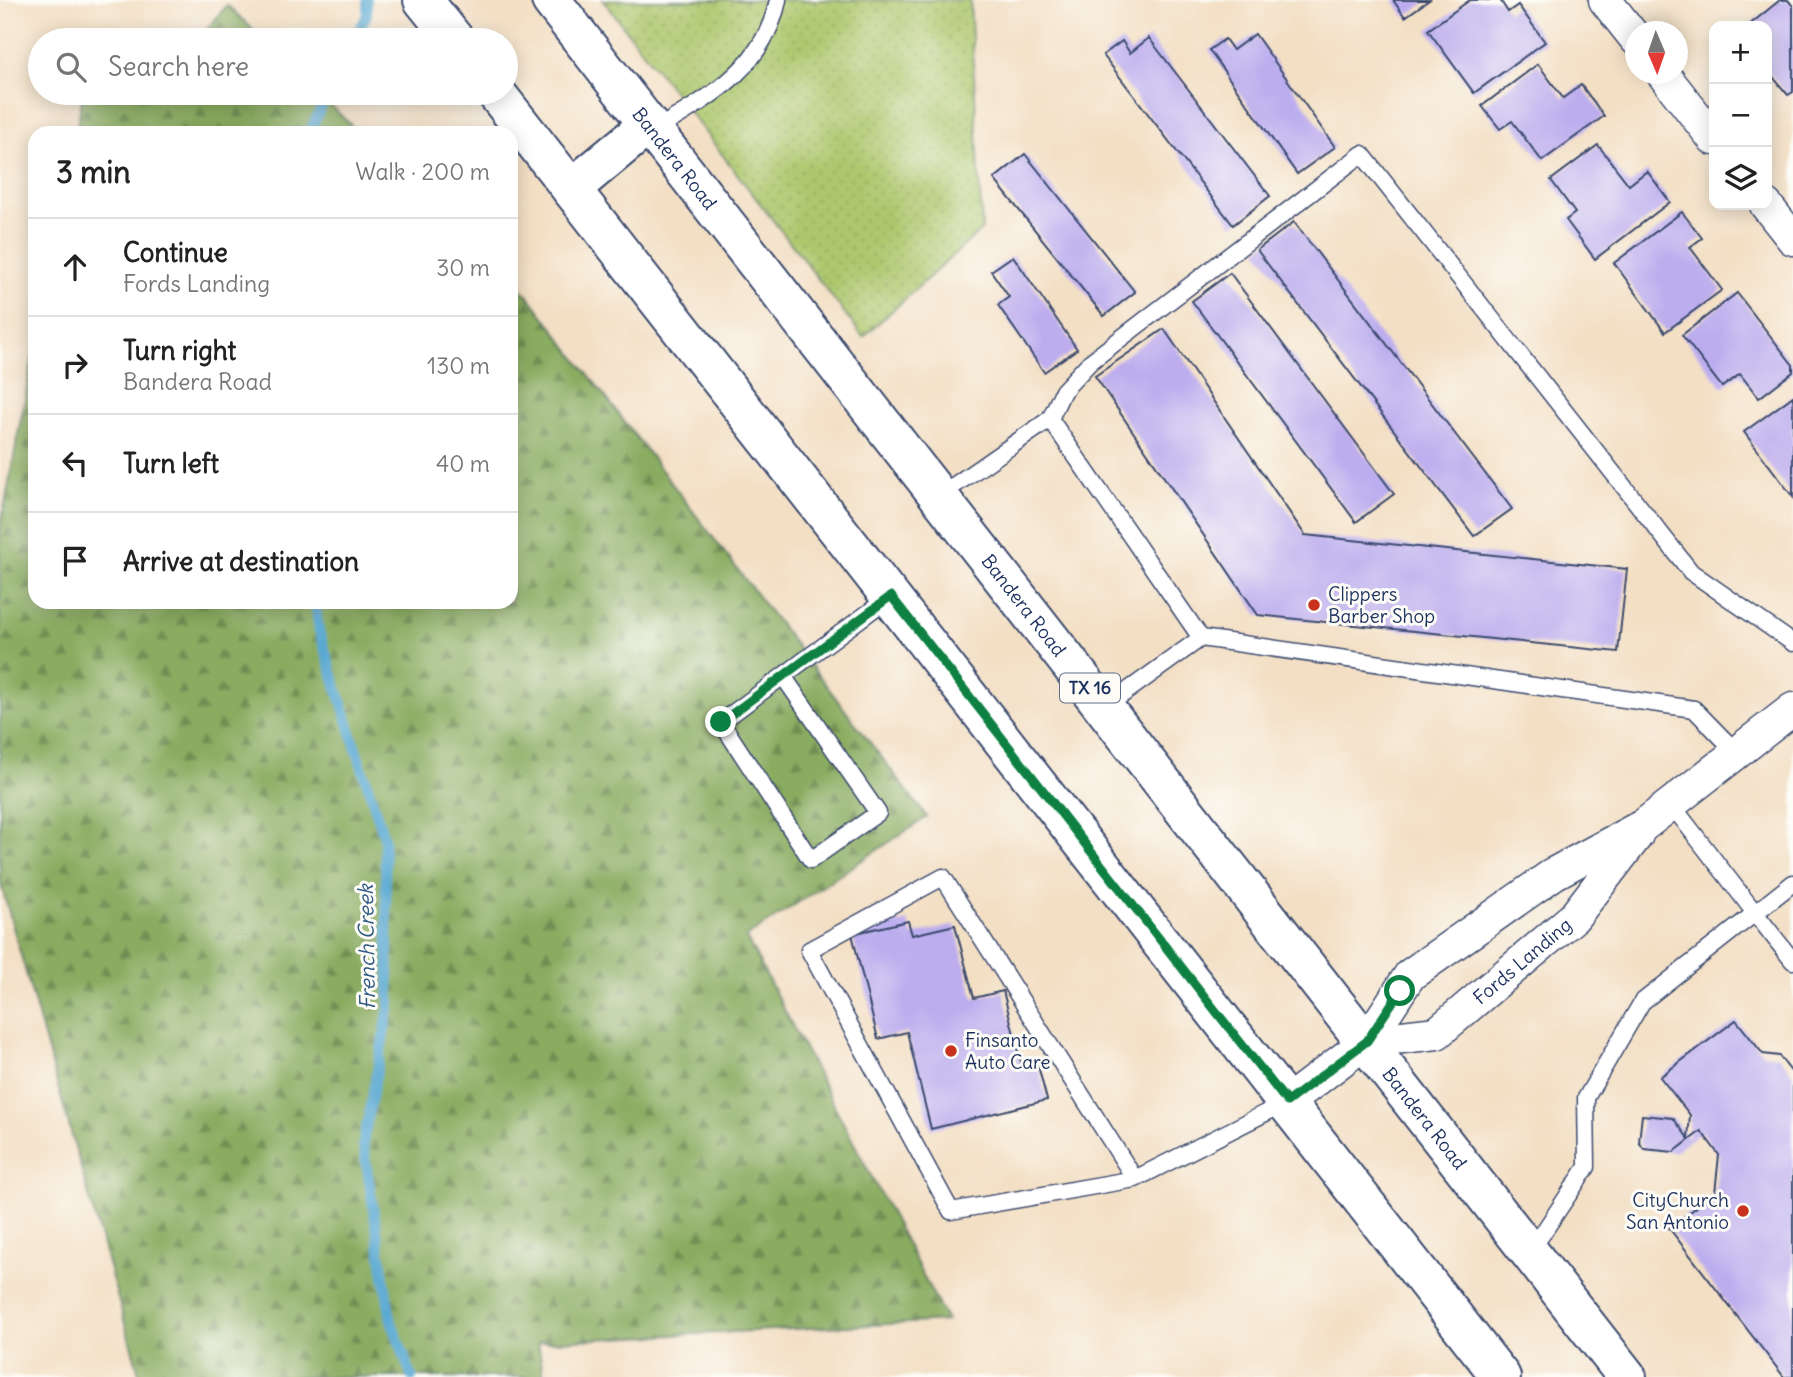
<!DOCTYPE html>
<html lang="en">
<head>
<meta charset="utf-8">
<style>
  body { margin:0; font-family:Delius,sans-serif; background:#f2f2f2; color:#222 }
  .controls { position:absolute; right:21px; top:21px; display:grid; overflow:hidden; border-radius:14px; box-shadow:0 4px 18px #0003 }
  .controls button { width:63px; height:63px; display:grid; place-items:center; padding:0; border:0; border-bottom:2px solid #e0e0e0; background:#fff; color:#222; font:35px sans-serif }
  .compass { position:absolute; left:1625px; top:21px; width:63px; height:63px; border-radius:50%; background:#fff; box-shadow:0 4px 18px #0003; rotate:178deg }
  .stop { position:absolute; width:21px; height:21px; margin:-16px; border:5px solid #0b8043; border-radius:50%; background:#fff }
  .stop.end { background:#0b8043; border-color:#fff; box-shadow:0 2px 7px #0008 }
  .list { margin:0; padding:0; list-style:none }
  h2 { display:flex; justify-content:space-between; align-items:center; height:91px; margin:0; padding:0 28px; font-size:30px }
  h2 small { font-size:23px; font-weight:400; color:#767676 }
  .list li { display:grid; grid-template-columns:46px 1fr auto; gap:21px; align-items:center; box-sizing:border-box; height:98px; padding:0 28px; border-top:2px solid #e0e0e0 }
  .list b { display:block; font-size:26px; white-space:nowrap }
  .list p { margin:0; font-size:23px; white-space:nowrap; color:#767676 }
  .list em { font-size:23px; font-style:normal; color:#767676 }
  .icon { flex:none; width:38px; height:38px; fill:none; stroke:currentColor; stroke-width:2; stroke-linecap:round; stroke-linejoin:round }
  .map { position:relative; flex:none; width:1793px; height:1377px; overflow:hidden }
  .search { position:absolute; background:#fff; box-shadow:0 4px 18px #0003; left:28px; top:28px; width:490px; height:77px; display:flex; align-items:center; gap:18px; box-sizing:border-box; padding:0 24px; border-radius:38px; color:#767676; font-size:26px }
  .panel { position:absolute; background:#fff; box-shadow:0 4px 18px #0003; left:28px; top:126px; width:490px; height:483px; border-radius:21px }
  .map>svg:first-child { display:block }
  .grass { fill:url(#grass-dots); stroke:#647b66; stroke-width:2 }
  .forest { fill:url(#forest-firs); stroke:#526e5f; stroke-width:2 }
  .lines { fill:none; stroke-linecap:round; stroke-linejoin:round }
  .stream { stroke:#58a8d2; stroke-width:10 }
  .building { fill:#bcadee }
  .service-casing { stroke:#3b496d; stroke-width:19 }
  .minor-casing { stroke:#3b496d; stroke-width:35 }
  .primary-casing { stroke:#3b496d; stroke-width:42 }
  .service { stroke:#fff; stroke-width:16 }
  .minor { stroke:#fff; stroke-width:32 }
  .primary { stroke:#fff; stroke-width:38 }
  .route { stroke:#0b8043; stroke-width:9 }
  .poi-dot { fill:#c8321e; stroke:#fdfcf7; stroke-width:2.5 }
  .labels { text-anchor:middle; stroke-width:6; stroke-linejoin:round; paint-order:stroke }
  .shield { fill:#fdfcf7; stroke:#5f6c8c; stroke-width:2 }
  .shield-label { font-size:18px; font-weight:bold; fill:#1b2f5e }
  .street-label { font-size:19px; fill:#1b2f5e; stroke:#fdfcf7 }
  .poi-label { font-size:19px; fill:#1b2f5e; stroke:#fdfcf7; text-anchor:start }
  .water-label { font-size:21px; font-style:italic; fill:#305987; stroke:#fdfcf7 }
</style>
</head>
<body>
<div class="map">
<svg width="1793" height="1377" viewBox="0 0 1793 1377">
  <defs>
    <pattern id="grass-dots" width="8" height="8" patternUnits="userSpaceOnUse" patternTransform="scale(1.75)"><rect width="8" height="8" fill="#adc76d"/><path d="M2 2h.1M6 6h.1" fill="none" stroke="#94ab61" stroke-width="1.8" stroke-linecap="round"/></pattern>
    <pattern id="forest-firs" width="22" height="20" patternUnits="userSpaceOnUse" patternTransform="scale(1.75)"><rect width="22" height="20" fill="#8aac60"/><path d="M5 1l3.5 6h-7zM16 11l3.5 6h-7z" fill="#708c52"/></pattern>
  </defs>
  <rect width="100%" height="100%" fill="#fdfcf7"/>
  <filter id="ink" filterUnits="userSpaceOnUse"><feTurbulence type="fractalNoise" baseFrequency=".0143" numOctaves="2"/><feDisplacementMap in="SourceGraphic" scale="14" xChannelSelector="R" yChannelSelector="G"/><feConvolveMatrix kernelMatrix="1 2 1 2 8 2 1 2 1" color-interpolation-filters="sRGB"/></filter>
  <filter id="wash" filterUnits="userSpaceOnUse"><feTurbulence type="fractalNoise" baseFrequency=".00686" numOctaves="4" result="noise"/><feDisplacementMap in="SourceGraphic" scale="28" xChannelSelector="R" yChannelSelector="G"/><feGaussianBlur stdDeviation="1.57" result="paint"/><feColorMatrix in="noise" values="0 0 0 0 0 0 0 0 0 0 0 0 0 0 0 0 0 1.4 0 .05"/><feComposite in="paint" operator="in"/></filter>
  <g filter="url(#wash)">
    <rect width="100%" height="100%" fill="#f3dfc4"/>
    <path class="grass" d="M603,0H970L982,229L863,337Z"/>
    <g class="forest">
      <path d="M227,5L264,40H198Z"/>
      <path d="M83,93H318L359,133H76Z"/>
      <path d="M511,280L529,297L927,817L746,937L947,1321L538,1342L544,1377H140L0,881V529L35,346V602H511Z"/>
    </g>
    <g class="lines">
      <g class="stream">
        <path d="M354,40L367,15V0"/>
        <path d="M309,133L328,93"/>
        <path d="M315,602L319,631L384,837L390,1003L363,1143L391,1320L412,1377"/>
      </g>
    </g>
    <g id="blocks">
      <g class="building">
        <path d="M1393,0H1429L1405,17Z"/>
        <path d="M1470,0H1500L1508,12L1518,5L1545,42L1474,93L1428,30Z"/>
        <path d="M1780,0H1788L1793,6V92L1788,95L1767,70V26H1748Z"/>
        <path d="M1255,34L1335,147L1297,174L1209,50L1225,39L1233,50Z"/>
        <path d="M1149,38L1270,196L1233,225L1103,55L1122,41L1130,53Z"/>
        <path d="M1538,64L1563,98L1581,85L1604,116L1542,161L1512,121L1500,129L1482,106Z"/>
        <path d="M1598,145L1629,185L1647,171L1670,202L1595,259L1566,220L1575,213L1551,180Z"/>
        <path d="M1025,154L1135,292L1104,316L994,179Z"/>
        <path d="M1682,212L1702,238L1690,247L1722,290L1665,332L1614,263Z"/>
        <path d="M1294,222L1512,509L1474,536L1257,250Z"/>
        <path d="M1013,256L1077,349L1044,372L998,305L1009,297L991,271Z"/>
        <path d="M1230,273L1394,494L1356,522L1192,301Z"/>
        <path d="M1737,293L1793,365V372L1759,398L1740,374L1722,387L1682,335Z"/>
        <path d="M1164,329L1305,535L1627,569L1618,652L1258,615L1095,376Z"/>
        <path d="M1793,396V497L1744,432Z"/>
        <path d="M908,921L912,935L955,925L974,998L1003,991L1021,1062L1036,1058L1047,1100L931,1129L907,1032L878,1039L852,934Z"/>
        <path d="M1736,1020L1763,1054L1779,1056L1793,1074V1377H1784L1669,1228L1715,1193L1719,1155L1701,1131L1674,1152L1644,1149L1639,1142L1642,1115L1673,1118L1688,1138L1690,1115L1660,1077Z"/>
      </g>
    </g>
  </g>
  <g filter="url(#ink)">
    <use href="#blocks" fill-opacity="0" stroke="#3b496d" stroke-width="2"/>
    <g class="lines">
      <g class="service-casing">
        <g id="service">
          <path d="M653,131C708,98 764,69 778,0"/>
          <path d="M1050,419L1063,391L1090,362L1362,154L1691,572L1793,643"/>
          <path d="M939,496L1050,419L1201,638"/>
          <path d="M783,676L878,813L811,860L721,722L891,596"/>
          <path d="M1105,707L1201,638L1694,709L1737,753"/>
          <path d="M1671,804L1755,913L1793,883"/>
          <path d="M1135,1179L951,1211L809,950L943,877L1135,1179L1287,1102"/>
          <path d="M1530,1252L1587,1167L1586,1098L1642,1002L1755,913L1793,961"/>
        </g>
      </g>
      <g class="minor-casing">
        <g id="minor">
          <path d="M1605,0L1636,39"/>
          <path d="M1663,74L1714,139"/>
          <path d="M1766,205L1793,239"/>
          <path id="s1" d="M1367,1041L1437,1033L1574,917L1637,835"/>
          <path d="M1287,1102L1367,1041L1410,975L1555,873L1644,825L1793,709"/>
        </g>
      </g>
      <g class="primary-casing">
        <g id="primary">
          <path d="M423,0L455,40"/>
          <path id="s2" d="M551,0L1627,1377"/>
          <path d="M496,93L1501,1377"/>
          <path d="M571,189L648,125"/>
        </g>
      </g>
      <use href="#service" class="service"/>
      <use href="#minor" class="minor"/>
      <use href="#primary" class="primary"/>
    </g>
  </g>
  <g class="lines" filter="url(#ink)">
    <path class="route" d="M721,722L891,596L1287,1102L1367,1041L1400,991"/>
  </g>
  <g class="poi-dot">
    <circle cx="1314" cy="605" r="7"/>
    <circle cx="951" cy="1051" r="7"/>
    <circle cx="1743" cy="1211" r="7"/>
  </g>
  <g class="labels">
    <rect class="shield" x="1060" y="673.5" width="60" height="29" rx="5"/>
    <g class="shield-label">
      <text x="1090" y="694">TX 16</text>
    </g>
    <g class="street-label">
      <text dy="7" stroke="none"><textPath href="#s2" startOffset="201">Bandera Road</textPath></text>
      <text dy="7" stroke="none"><textPath href="#s2" startOffset="768">Bandera Road</textPath></text>
      <text dy="7" stroke="none"><textPath href="#s1" startOffset="182">Fords Landing</textPath></text>
      <text dy="7" stroke="none"><textPath href="#s2" startOffset="1419">Bandera Road</textPath></text>
    </g>
    <g class="poi-label">
      <text x="1328" y="601">Clippers<tspan x="1328" dy="22">Barber Shop</tspan></text>
      <text x="965" y="1047">Finsanto<tspan x="965" dy="22">Auto Care</tspan></text>
      <text x="1729" y="1207" text-anchor="end">CityChurch<tspan x="1729" dy="22">San Antonio</tspan></text>
    </g>
    <g class="water-label">
      <text transform="translate(367 947) rotate(-91)" y="7">French Creek</text>
    </g>
  </g>
</svg>
<div class="controls">
<button>+</button>
<button>−</button>
<button><svg class="icon" aria-label="layers" viewBox="0 0 24 24"><path d="M12 4l9 5-9 5-9-5zM3 14l9 5 9-5"/></svg></button>
</div>
<svg class="compass" viewBox="-18 -18 36 36"><path d="M0-13l5 13h-10z" fill="#e53935"/><path d="M0 13l5-13h-10z" fill="#767676"/></svg>
<div class="stop" style="left:1400px;top:991px"></div>
<div class="stop end" style="left:721px;top:722px"></div>
<div class="search"><svg class="icon" aria-label="search" viewBox="0 0 24 24"><circle cx="10" cy="10" r="6"/><path d="M15 15l6 6"/></svg>Search here</div>
<section class="panel">
<h2>3 min<small>Walk · 200 m</small></h2>
<ul class="list">
<li><svg class="icon" aria-label="ahead" viewBox="0 0 24 24"><path d="M12 20V5M6 11l6-6 6 6"/></svg><div><b>Continue</b><p>Fords Landing</p></div><em>30 m</em></li>
<li><svg class="icon" aria-label="right" viewBox="0 0 24 24"><path d="M7 20v-9h11M14 6l5 5-5 5"/></svg><div><b>Turn right</b><p>Bandera Road</p></div><em>130 m</em></li>
<li><svg class="icon" aria-label="left" viewBox="0 0 24 24"><path d="M17 20v-9H6M10 6l-5 5 5 5"/></svg><div><b>Turn left</b></div><em>40 m</em></li>
<li><svg class="icon" aria-label="arrive" viewBox="0 0 24 24"><path d="M6 21V4h12l-3 4 3 4H6"/></svg><div><b>Arrive at destination</b></div></li>
</ul>
</section>
</div>
</body>
</html>
